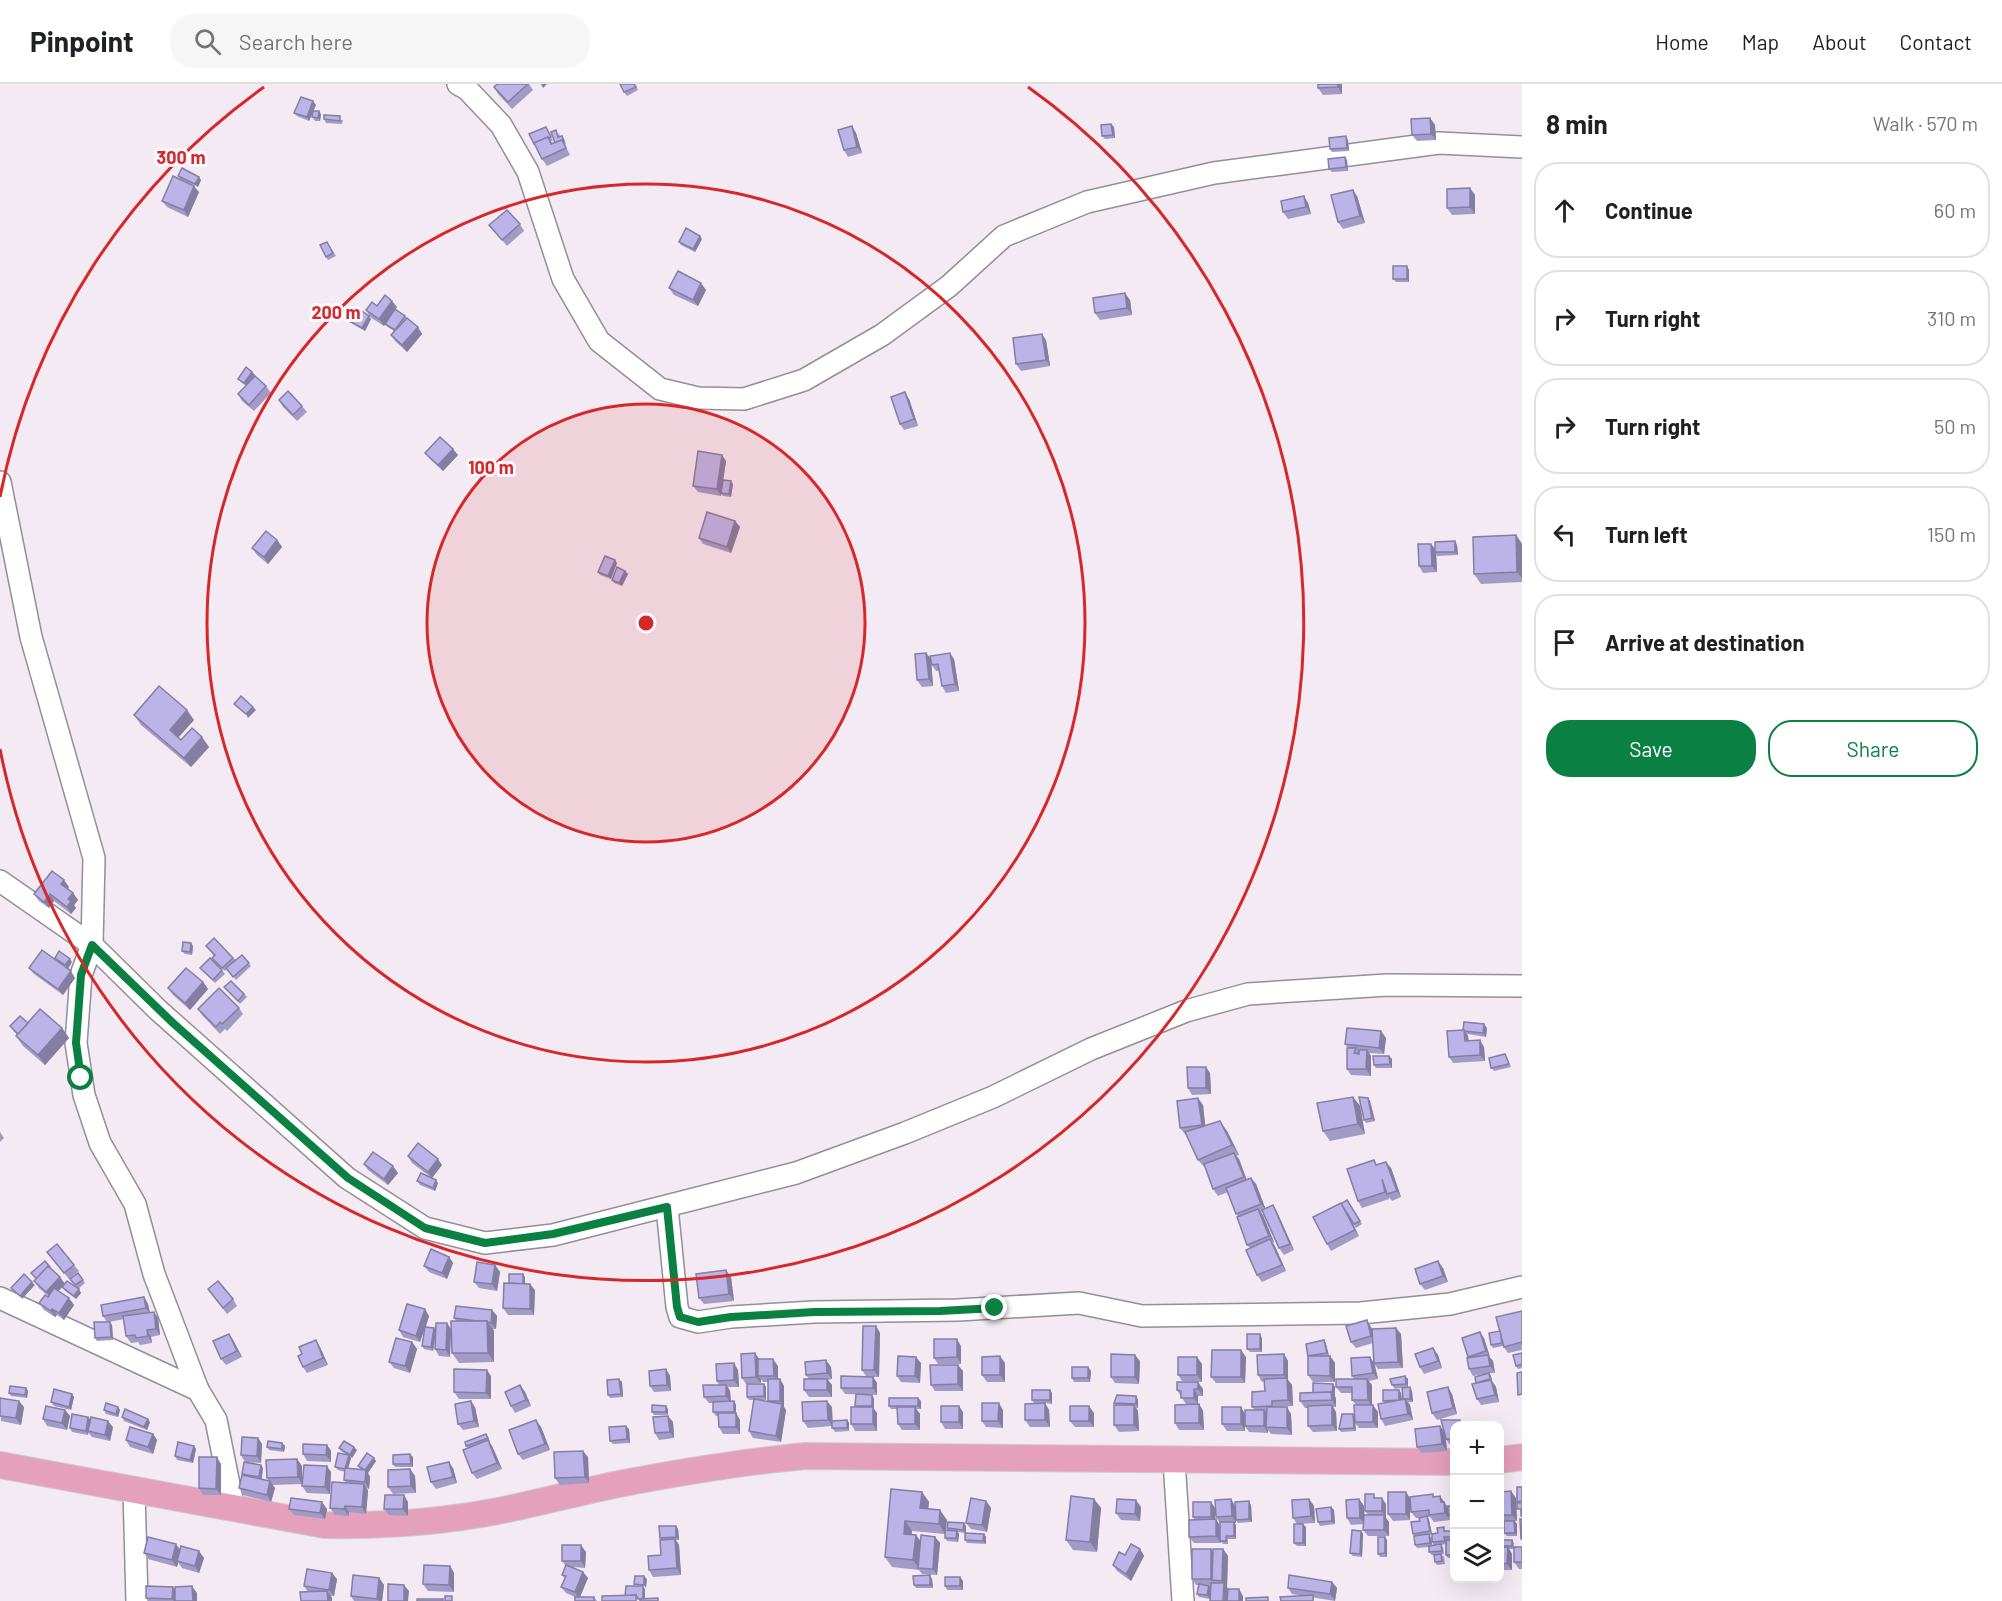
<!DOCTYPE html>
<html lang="en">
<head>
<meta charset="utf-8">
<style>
  body { margin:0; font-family:Barlow,sans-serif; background:#f6f6f6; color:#202124 }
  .controls { position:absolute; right:18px; bottom:18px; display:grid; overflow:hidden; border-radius:12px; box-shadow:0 6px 24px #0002 }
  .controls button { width:54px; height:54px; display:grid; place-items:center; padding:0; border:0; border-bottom:2px solid #e0e0e0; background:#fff; color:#202124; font:30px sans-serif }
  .stop { position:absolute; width:18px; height:18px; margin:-14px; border:4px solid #0b8043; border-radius:50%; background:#fff }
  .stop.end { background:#0b8043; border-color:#fff; box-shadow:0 2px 6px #0008 }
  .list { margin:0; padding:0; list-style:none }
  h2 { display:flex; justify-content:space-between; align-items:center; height:78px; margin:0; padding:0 24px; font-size:26px }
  h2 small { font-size:20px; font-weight:400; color:#757577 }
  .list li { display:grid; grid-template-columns:39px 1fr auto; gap:18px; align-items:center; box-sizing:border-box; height:96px; margin:0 12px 12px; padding:0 12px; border:2px solid #e0e0e0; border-radius:24px }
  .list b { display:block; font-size:22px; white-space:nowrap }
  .list em { font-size:20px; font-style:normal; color:#757577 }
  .actions { display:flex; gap:12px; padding:18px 24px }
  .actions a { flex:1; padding:14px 0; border:2px solid #0b8043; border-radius:24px; text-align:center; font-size:21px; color:#0b8043 }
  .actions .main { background:#0b8043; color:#fff }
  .icon { flex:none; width:33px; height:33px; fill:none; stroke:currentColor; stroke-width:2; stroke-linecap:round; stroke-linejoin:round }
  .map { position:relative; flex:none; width:1522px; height:1517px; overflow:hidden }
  header { display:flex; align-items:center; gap:36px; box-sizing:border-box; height:84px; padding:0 30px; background:#fff; border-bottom:2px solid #e0e0e0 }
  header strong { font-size:28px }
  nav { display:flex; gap:33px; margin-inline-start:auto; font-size:21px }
  .search { width:420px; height:54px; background:#f6f6f6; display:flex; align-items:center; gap:15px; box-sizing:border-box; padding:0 21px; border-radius:24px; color:#757577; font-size:22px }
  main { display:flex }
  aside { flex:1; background:#fff }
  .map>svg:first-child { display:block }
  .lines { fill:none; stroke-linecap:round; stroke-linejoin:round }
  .minor-casing { stroke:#968e96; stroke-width:24 }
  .major-casing { stroke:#cdcccd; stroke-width:28 }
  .minor { stroke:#fff; stroke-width:21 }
  .major { stroke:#e5a0bb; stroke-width:26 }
  .wall { fill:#a29bc8; fill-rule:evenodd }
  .shaded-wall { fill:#847ea2 }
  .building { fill:#bcb4e8; stroke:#847ea2; stroke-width:1.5 }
  .route { stroke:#0b8043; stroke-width:8 }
  .ring { fill:none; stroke:#d62828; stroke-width:3 }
  .centre { fill:#d62828; stroke:#fef9fe; stroke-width:3 }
  .ring-label { font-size:18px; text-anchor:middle; font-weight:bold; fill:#d62828; stroke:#fef9fe; stroke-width:6; stroke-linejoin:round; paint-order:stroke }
</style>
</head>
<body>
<header>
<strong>Pinpoint</strong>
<div class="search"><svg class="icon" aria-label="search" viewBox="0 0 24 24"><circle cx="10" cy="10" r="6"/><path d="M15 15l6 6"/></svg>Search here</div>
<nav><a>Home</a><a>Map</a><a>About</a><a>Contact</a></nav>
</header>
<main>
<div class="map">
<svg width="1522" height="1517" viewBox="0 0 1522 1517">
  <rect width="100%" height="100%" fill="#f3eaf3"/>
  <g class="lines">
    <g class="minor-casing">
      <g id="minor">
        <path d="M458,0L467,5L501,41L528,88L563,195L599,257L660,305L698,314L744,315L804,296L882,251L949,202L1004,152L1087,118L1214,89L1439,59L1522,63"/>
        <path d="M0,398L31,553L94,774L92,861L158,926L347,1094L425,1144L485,1159L553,1151L796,1089L905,1049L993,1013L1091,965L1186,927L1248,910L1387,901L1522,902"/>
        <path d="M0,797L92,861L81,891L76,959L84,1011L100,1059L135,1120L154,1190L198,1306"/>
        <path d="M667,1123L677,1223L680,1233L698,1238L731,1233L814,1228L958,1226L1079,1219L1142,1232L1361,1229L1450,1220L1522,1203"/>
        <path d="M0,1214L198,1306L216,1336L234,1425"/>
        <path d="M1174,1376L1183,1517"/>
        <path d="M134,1406L137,1517"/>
      </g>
    </g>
    <g class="major-casing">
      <g id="major">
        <path d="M1500,1376L1522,1373"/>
        <path d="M0,1381L325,1441C383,1442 441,1438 498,1427C539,1419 579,1408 619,1400C681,1388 742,1378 805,1372L1454,1378"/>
      </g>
    </g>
    <use href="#minor" class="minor"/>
    <use href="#major" class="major"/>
  </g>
  <g class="wall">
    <path d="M497,0H529L533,6L512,25L498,10L494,3Z"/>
    <path d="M635,0L638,6L627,12L624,8Z"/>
    <path d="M1342,0V10L1323,11L1318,4Z"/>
    <path d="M316,21L313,27L321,30L320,37H315L312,33L313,28L309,37L297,32L294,29Z"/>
    <path d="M1430,34L1435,41L1436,56L1417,57L1412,51Z"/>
    <path d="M324,35L343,36L342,40L326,39Z"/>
    <path d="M1111,40L1114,43L1115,54L1105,55L1102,52Z"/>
    <path d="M546,43L553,57H551L553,60L555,59L559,49L560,53L564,55L566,60L565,61L570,71L547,82L542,75L536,63L534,60Z"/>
    <path d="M856,49L862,69L848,73L844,66Z"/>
    <path d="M1348,56L1349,67L1332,68L1330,65Z"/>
    <path d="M1347,76L1348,87L1332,88L1329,85Z"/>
    <path d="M178,92L201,96L198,103L180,95Z"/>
    <path d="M199,108L188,133L167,123L162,117Z"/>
    <path d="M1475,111V130L1452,131L1447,124Z"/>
    <path d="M1357,112L1365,139L1343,145L1338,138Z"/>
    <path d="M1308,119L1311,130L1288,135L1283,128Z"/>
    <path d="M520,140L524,147L507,162L489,141Z"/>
    <path d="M702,155L695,168L681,161L679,158Z"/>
    <path d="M327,158L336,172L328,176L326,173Z"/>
    <path d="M1409,186V198H1396L1393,195Z"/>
    <path d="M669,204L706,206L698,222L674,211Z"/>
    <path d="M1130,216L1132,231L1100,236L1095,229Z"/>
    <path d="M377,222L397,223L395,225L405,232L422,250L407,268L396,258L391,251L394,247L388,243L385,240L384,242L370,233L366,226Z"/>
    <path d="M359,232L371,235L365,247L349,238L346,235Z"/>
    <path d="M1046,256L1050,282L1021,287L1016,280Z"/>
    <path d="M252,288L255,291L250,297L266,302L271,309L254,327L242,317L238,310L246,302L241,298L238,295Z"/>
    <path d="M909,315L918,342L904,346L900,340Z"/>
    <path d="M279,316L302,322L307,328L297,337L283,323Z"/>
    <path d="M425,369L458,371L443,387L430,375Z"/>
    <path d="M726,377L723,396L733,400L731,413L723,412L721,410V412L698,408L693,402Z"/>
    <path d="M735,437L740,443L731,469L703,460L699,454Z"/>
    <path d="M1516,451L1522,460V498L1481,500L1474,490Z"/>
    <path d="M277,456L282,463L268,480L257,471L252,464Z"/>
    <path d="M1431,460L1435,465L1457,461L1458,471L1437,472L1436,470L1437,488L1423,489L1419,482Z"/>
    <path d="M615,476L617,479L611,495L600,491L598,488Z"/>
    <path d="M625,487L628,490L622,502L614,499L612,496Z"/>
    <path d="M926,569L931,575L933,602L922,603L917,596Z"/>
    <path d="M954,575L959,607L946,609L942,602L939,587H936L932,581Z"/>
    <path d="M134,631L194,636L178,654L181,656L209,663L191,683L141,641Z"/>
    <path d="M69,803L67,805L73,809L78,816L74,821L76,824L71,830L54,817L49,824L39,817L34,810Z"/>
    <path d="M191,859L193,862L192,871L185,870L182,867Z"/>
    <path d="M206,862L233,874L236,876L242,871L251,882L236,896L227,885L225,887L214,877L212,874L214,872Z"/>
    <path d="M29,884L75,894L63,911L34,890Z"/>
    <path d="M200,884L222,886L225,890L215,899Z"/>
    <path d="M203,898L208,905L190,926L173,911L168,904Z"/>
    <path d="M224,903L244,910L247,913L240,920Z"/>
    <path d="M239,924L243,930L227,947L225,945L220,950L202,931L198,925Z"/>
    <path d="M10,942L62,944L69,954L45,981L23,962L16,952L17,951Z"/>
    <path d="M1487,944L1486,953L1467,950L1468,952L1469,957L1484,963L1485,977L1453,979L1449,973L1447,947Z"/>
    <path d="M1386,954L1384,970L1369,969L1371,972V992L1351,991L1347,985L1348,964L1345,960Z"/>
    <path d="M1389,972L1392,975V984H1376L1374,981Z"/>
    <path d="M1507,974L1511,983L1494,987L1491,984Z"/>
    <path d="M1210,989L1211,1010L1192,1011L1188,1004Z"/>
    <path d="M1353,1013L1360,1022L1365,1050L1330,1057L1323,1047Z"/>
    <path d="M1368,1014L1370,1017L1375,1037L1366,1039L1364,1036Z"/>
    <path d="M1203,1021L1205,1042L1227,1047L1239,1071L1236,1072L1239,1075L1247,1096L1251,1094L1256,1100L1265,1124L1273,1121L1277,1128L1294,1166L1284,1171L1279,1164L1263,1128H1261L1274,1158L1273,1159L1286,1187L1262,1198L1257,1191L1250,1164L1247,1161L1238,1133L1228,1108L1218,1112L1213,1105L1206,1085L1198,1076L1187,1050H1185L1180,1044Z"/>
    <path d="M0,1048L4,1054L0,1058Z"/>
    <path d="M408,1072L442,1081L432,1094L412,1079Z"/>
    <path d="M1374,1076L1377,1081L1391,1084L1401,1113L1392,1117L1389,1113V1115L1362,1124L1358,1117Z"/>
    <path d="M364,1080L398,1089L388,1101L368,1086Z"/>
    <path d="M417,1097L438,1099L435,1107L420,1101Z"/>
    <path d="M1347,1116L1362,1140L1356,1144L1348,1131L1359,1152L1331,1167L1327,1160L1341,1119Z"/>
    <path d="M47,1168L74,1181L79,1187L69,1195Z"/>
    <path d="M449,1173L453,1179L447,1195L429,1188L424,1182Z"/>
    <path d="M495,1181L500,1188L497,1207L479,1204L474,1198Z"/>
    <path d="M50,1183L52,1186L65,1200L58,1207L74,1221L64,1236L57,1231L55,1233L44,1226L39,1219L48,1212L39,1204L34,1197L36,1195L31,1189Z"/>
    <path d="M1443,1184L1448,1198L1425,1206L1420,1200Z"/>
    <path d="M78,1189L85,1199L78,1205L81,1209L76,1215L65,1207L62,1203L77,1204L70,1195Z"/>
    <path d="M525,1193V1200L535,1206L534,1231H508L503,1224L509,1199Z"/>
    <path d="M731,1193L734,1217L704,1220L699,1214Z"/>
    <path d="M208,1205L233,1215L237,1222L227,1230Z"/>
    <path d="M144,1213L148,1220L150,1228H154L158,1234L160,1251L151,1253L152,1259L140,1261L138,1258L131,1259L126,1252L124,1235L109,1238L112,1241L113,1256L97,1257L95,1254L107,1238L103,1232Z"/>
    <path d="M492,1226L497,1232L496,1245H493L494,1247V1278L459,1279L452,1269L456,1237L454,1234Z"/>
    <path d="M1522,1227V1266L1508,1269L1503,1262L1493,1264L1491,1261L1500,1247Z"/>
    <path d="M429,1232L426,1243L434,1244L435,1246L451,1245L450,1273L439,1272L435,1265V1256L433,1267L424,1265L422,1262L424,1246L420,1258L403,1253L399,1246Z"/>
    <path d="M876,1242L880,1249L879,1293H873L877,1299V1311L845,1310L841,1304L866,1292L862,1286Z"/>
    <path d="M1371,1243L1372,1245L1396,1244L1401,1250L1403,1284L1378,1285L1375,1281L1378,1295L1369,1297L1372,1301V1321L1378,1328V1344H1359L1355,1339L1356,1347L1341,1348L1339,1345L1353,1330L1355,1332L1356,1321L1352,1316V1309H1341L1336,1303L1354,1295L1352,1292L1374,1278L1373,1259L1356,1264L1351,1258Z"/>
    <path d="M229,1250L233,1256L242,1273L226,1281L221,1275Z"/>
    <path d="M1262,1254V1268H1250L1247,1265Z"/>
    <path d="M1484,1254L1490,1274L1493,1277L1495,1289H1489L1491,1292L1492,1297L1496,1303L1499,1318L1481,1321L1477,1315V1299L1485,1290L1473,1292L1469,1285L1468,1273Z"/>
    <path d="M1324,1256L1326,1260L1329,1272H1330L1335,1279V1298H1313L1308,1291V1273Z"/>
    <path d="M412,1258L417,1265L410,1289L394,1284L389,1278Z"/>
    <path d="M961,1262V1280H938L934,1274Z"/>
    <path d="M320,1263L328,1281L307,1289L303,1283Z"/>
    <path d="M1433,1264L1438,1271L1442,1284L1424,1290L1420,1283Z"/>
    <path d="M1522,1269V1284L1518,1285L1516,1282Z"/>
    <path d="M1284,1270L1288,1277V1296L1292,1301L1293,1322L1277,1323L1291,1330L1292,1351L1271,1350L1268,1346V1349L1249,1348L1245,1342V1347H1227L1222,1340L1255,1326L1252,1323L1265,1307L1264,1297L1262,1298L1258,1291Z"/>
    <path d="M1246,1273L1245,1299H1216L1211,1293Z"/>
    <path d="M1140,1277L1139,1300L1115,1299L1111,1293Z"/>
    <path d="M921,1279L920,1299L901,1298L897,1292Z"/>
    <path d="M1005,1279V1298H987L982,1291Z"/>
    <path d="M1202,1280V1298L1182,1297L1178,1291Z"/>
    <path d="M778,1282V1295L784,1302V1323L786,1326L781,1358L753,1354L749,1347L754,1316H749L747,1313L764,1300L766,1303V1316H759L769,1318L768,1298H763L761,1295V1299L746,1300L742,1294Z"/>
    <path d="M831,1283L832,1295L828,1296L832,1301V1313H809L804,1306L809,1295L806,1291Z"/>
    <path d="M666,1285L670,1292L671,1307L654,1308L650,1302Z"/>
    <path d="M738,1286L739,1303H728L730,1307L731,1317H734L736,1321V1329L740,1336V1350H723L719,1343L718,1332H716L713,1328V1319H709L704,1313L719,1301L717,1297Z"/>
    <path d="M963,1287V1307H935L931,1301Z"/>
    <path d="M1091,1287L1090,1298H1074L1072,1294Z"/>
    <path d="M491,1292V1315H459L454,1308Z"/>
    <path d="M1405,1292L1408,1295V1303L1395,1305L1392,1301Z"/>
    <path d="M622,1298L623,1313L610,1314L608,1311Z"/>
    <path d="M1333,1300L1335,1303V1313L1336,1314V1323H1333L1336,1328L1337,1347L1313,1348L1308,1342V1324H1305L1300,1317L1313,1308Z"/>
    <path d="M520,1301L525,1308L531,1322L515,1329L511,1322Z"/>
    <path d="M26,1304L28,1307L27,1314L11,1312L9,1309Z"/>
    <path d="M1203,1305V1312H1198V1320H1186L1177,1306Z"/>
    <path d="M1412,1307L1413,1318H1408L1410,1321L1413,1336L1385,1342L1381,1335L1385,1319L1383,1317L1401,1309L1402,1315H1403Z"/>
    <path d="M1052,1309V1320L1045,1319L1049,1326L1050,1343H1030L1025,1336L1034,1319L1032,1316Z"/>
    <path d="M72,1310L74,1313L71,1326L54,1322L51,1318Z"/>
    <path d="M1452,1310L1457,1330L1437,1336L1432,1329Z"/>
    <path d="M872,1311L874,1315V1325L877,1329V1347H855L851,1340L856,1323L855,1322Z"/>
    <path d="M1136,1312L1138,1316V1324H1136L1138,1327L1139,1347L1119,1348L1114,1341L1116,1321L1114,1319Z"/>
    <path d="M0,1314L24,1323L21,1341L1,1337Z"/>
    <path d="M918,1314L921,1317V1325H916L920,1330V1346H902L898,1340L897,1325H891L889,1322Z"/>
    <path d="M1199,1320L1203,1327L1204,1346H1179L1175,1339Z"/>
    <path d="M118,1323L120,1326L118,1333L106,1330L104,1326Z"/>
    <path d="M475,1323L479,1343L463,1346L458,1340Z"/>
    <path d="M832,1323V1337L847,1336L849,1339V1347L835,1348L832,1344V1342L808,1344L803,1337Z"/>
    <path d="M668,1325V1331H654L652,1328Z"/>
    <path d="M65,1326L70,1332L67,1346L47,1342L43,1335Z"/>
    <path d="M1003,1326V1344L986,1343L982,1337Z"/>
    <path d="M963,1328V1345H945L941,1338Z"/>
    <path d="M1094,1329V1343H1075L1070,1337Z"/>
    <path d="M122,1333L150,1338L147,1346L124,1337Z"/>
    <path d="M90,1336L113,1343L110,1357L92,1353L88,1348V1351L72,1348L70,1344Z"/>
    <path d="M1460,1336L1464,1341H1455V1361H1450L1446,1355L1447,1367L1422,1369L1417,1363L1440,1342L1443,1346Z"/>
    <path d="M673,1338L674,1354L659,1356L655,1349Z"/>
    <path d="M541,1343L550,1366L523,1376L518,1370Z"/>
    <path d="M629,1345L630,1359L613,1360L610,1357Z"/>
    <path d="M153,1350L157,1356L153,1370L130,1363L126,1356Z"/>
    <path d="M486,1350L490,1357L489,1358L492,1362L502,1385L477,1395L472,1389L468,1364L466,1362Z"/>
    <path d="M258,1354L262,1360L261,1379L245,1378L241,1371Z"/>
    <path d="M282,1359L285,1362L284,1368L269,1366L267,1363Z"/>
    <path d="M327,1361L331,1367V1378L307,1377L303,1370Z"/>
    <path d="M194,1362L196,1365L193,1379L177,1376L175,1372Z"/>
    <path d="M339,1364L357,1366L352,1374L350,1372L351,1374L348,1384L362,1386L358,1382L376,1377L368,1389L370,1393L369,1405L367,1404L368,1407L366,1430L349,1428V1432L335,1431L330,1424L346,1399L344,1396L345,1388L338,1386L335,1383L347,1371L341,1367Z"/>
    <path d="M413,1373V1383H395L393,1380Z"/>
    <path d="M588,1373L589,1399L560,1401L555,1394Z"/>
    <path d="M297,1375L302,1382V1400L272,1401L275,1404L271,1418L243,1411L239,1404L242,1391L263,1384L262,1395L269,1397L267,1394Z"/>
    <path d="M221,1380V1411H203L199,1404Z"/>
    <path d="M453,1384L457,1399L436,1405L431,1398Z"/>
    <path d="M410,1385L415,1392L416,1409L393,1410L388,1403Z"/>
    <path d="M331,1388L330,1410L307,1409L302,1402Z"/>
    <path d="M922,1408L929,1418L928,1425L947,1436L946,1446H948L947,1444L964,1439L966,1442V1449L984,1450L986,1453V1460L967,1459L965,1456V1449L957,1448L959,1450L958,1458L947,1457L945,1454V1450L912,1447V1450L916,1451L920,1457L935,1453L940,1459L937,1491L922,1490L919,1486L892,1483L885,1473Z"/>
    <path d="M1406,1408L1410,1414L1440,1412L1448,1423L1453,1422L1455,1423V1433H1450L1449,1432L1450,1436L1434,1438L1430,1433H1428L1429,1436L1432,1450L1451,1447L1453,1450V1456L1455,1458V1474H1448L1446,1471V1460L1441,1461L1443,1463L1444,1470H1441L1444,1473L1445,1480L1437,1481L1435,1478L1437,1471H1432L1429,1468V1463L1417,1464L1415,1461V1452L1413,1450L1420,1437L1419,1434H1416L1411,1428L1410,1417V1436L1393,1437L1388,1430ZM1429,1451H1432V1458L1434,1461H1432L1431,1454Z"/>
    <path d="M1500,1408L1516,1414L1517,1437H1515L1517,1440V1452H1507L1504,1449V1438H1500Z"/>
    <path d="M1377,1414L1386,1420V1434L1389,1438V1452H1368L1363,1446V1440L1351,1441L1347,1434L1359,1415L1364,1422V1431H1368L1365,1427Z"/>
    <path d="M1094,1415L1101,1424L1097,1468L1073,1466L1066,1456Z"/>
    <path d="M1231,1415L1235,1422L1236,1439H1234L1236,1441V1455H1228V1460H1223L1221,1457V1459H1194L1189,1453L1195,1436L1193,1433V1418L1215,1435L1220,1442V1439L1216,1433Z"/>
    <path d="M1309,1415L1314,1422L1315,1439L1297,1440L1293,1434Z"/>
    <path d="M986,1417L991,1424L987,1448L971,1445L966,1439Z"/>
    <path d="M408,1418V1432L389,1431L384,1425Z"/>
    <path d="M1251,1421L1252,1438L1238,1439L1236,1436Z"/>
    <path d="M1141,1423L1140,1437L1121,1436L1116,1429Z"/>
    <path d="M1331,1423L1334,1426L1335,1440L1320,1442L1318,1438Z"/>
    <path d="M289,1425H327L325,1435L294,1431Z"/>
    <path d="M676,1442L678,1445L679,1456H676L679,1461L681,1491L653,1493L649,1486L661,1471V1456L660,1454Z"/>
    <path d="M1306,1443V1462H1297L1294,1459Z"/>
    <path d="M1361,1447L1363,1450L1362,1473L1353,1472L1350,1469Z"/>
    <path d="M1500,1453L1502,1456H1512L1514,1459V1463H1522V1485H1519L1514,1478V1465H1509L1512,1470V1486H1500Z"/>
    <path d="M1387,1456V1473H1380L1378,1470Z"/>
    <path d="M1140,1465L1144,1472L1131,1497L1117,1487L1113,1481Z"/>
    <path d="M1211,1465L1213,1468L1223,1465L1228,1472L1227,1503L1228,1505L1243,1512L1211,1505L1210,1515L1199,1513L1197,1510L1198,1501H1196L1192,1495Z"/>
    <path d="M180,1466L204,1474L199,1489L182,1484L178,1478L177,1483L148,1475L144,1469Z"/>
    <path d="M586,1468L585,1484L573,1483L583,1488L588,1494L580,1513H594L597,1517H575V1513L566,1509L561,1503L565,1495L562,1491L566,1482L562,1477Z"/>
    <path d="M450,1482L454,1489V1508L428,1507L423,1500Z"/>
    <path d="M960,1493L963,1497V1506H947L945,1502Z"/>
    <path d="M379,1494L384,1501L382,1517H354L351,1512Z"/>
    <path d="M337,1495L334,1512H331L332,1514L308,1508L304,1502Z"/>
    <path d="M932,1495L933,1504H916L914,1501Z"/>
    <path d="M1332,1498L1337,1504L1335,1517L1292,1510L1288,1504Z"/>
    <path d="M173,1503L175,1506L197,1509V1517H148L146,1514Z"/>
  </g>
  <g class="shaded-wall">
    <path d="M541,0H547L543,4Z"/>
    <path d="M1338,0H1342V10L1338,3Z"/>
    <path d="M313,17L316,21L309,37L307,33Z"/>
    <path d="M319,27L321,30L320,37L318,34Z"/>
    <path d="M1430,34L1435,41L1436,56L1431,50Z"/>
    <path d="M1111,40L1114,43L1115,54L1113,51Z"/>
    <path d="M852,42L856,49L862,69L857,63Z"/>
    <path d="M1346,52L1348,56L1349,67L1347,64Z"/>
    <path d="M1345,73L1347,76L1348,87L1346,83Z"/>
    <path d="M199,93L201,96L198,103L195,100Z"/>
    <path d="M194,102L199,108L188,133L184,126Z"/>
    <path d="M1470,104L1475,111V130L1470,123Z"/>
    <path d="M1353,106L1357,112L1365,139L1360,132Z"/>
    <path d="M1304,112L1308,119L1311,130L1306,123Z"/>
    <path d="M700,152L702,155L695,168L693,165Z"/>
    <path d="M1407,182L1409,186V198L1407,195Z"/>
    <path d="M701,199L706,206L698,222L693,216Z"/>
    <path d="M1125,209L1130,216L1132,231L1127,224Z"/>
    <path d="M392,217L397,223L384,242L379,235Z"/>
    <path d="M369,232L371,235L365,247L362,244Z"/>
    <path d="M418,243L422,250L407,268L402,261Z"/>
    <path d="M1042,250L1046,256L1050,282L1046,276Z"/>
    <path d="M252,288L255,291L247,302L244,299Z"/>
    <path d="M905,308L909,315L918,342L914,335Z"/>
    <path d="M453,365L458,371L443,387L438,381Z"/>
    <path d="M722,371L726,377L721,412L717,405Z"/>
    <path d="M731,397L733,400L731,413L729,410Z"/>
    <path d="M735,437L740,443L731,469L727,463Z"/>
    <path d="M1516,451L1522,460V494L1517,488Z"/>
    <path d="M277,456L282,463L268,480L264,473Z"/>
    <path d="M1455,457L1457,461L1458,471L1455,468Z"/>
    <path d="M1431,460L1436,466L1437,488L1432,482Z"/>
    <path d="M615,476L617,479L611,495L608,492Z"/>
    <path d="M625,487L628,490L622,502L619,499Z"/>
    <path d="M926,569L931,575L933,602L929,595Z"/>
    <path d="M950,569L954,575L959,607L955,600Z"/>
    <path d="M253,623L256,626L248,634L246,630Z"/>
    <path d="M187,626L194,636L176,656L170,646Z"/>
    <path d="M202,653L209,663L191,683L184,674Z"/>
    <path d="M64,796L69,803L66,807L61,800Z"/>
    <path d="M73,809L78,816L74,821L76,824L71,830L67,823L68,815Z"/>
    <path d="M50,810L54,817L49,824L44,818Z"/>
    <path d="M191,859L193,862L192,871L190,868Z"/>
    <path d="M70,875L72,878L68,885L65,881Z"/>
    <path d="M71,887L75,894L63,911L58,905Z"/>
    <path d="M203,898L208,905L190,926L185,919Z"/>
    <path d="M1484,940L1487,944L1486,953L1483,949Z"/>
    <path d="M62,944L69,954L45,981L38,971Z"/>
    <path d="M1464,946L1468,952L1469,964L1465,957Z"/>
    <path d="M1381,947L1386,954L1384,970L1379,964Z"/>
    <path d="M1480,956L1484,963L1485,977L1480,971Z"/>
    <path d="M1367,966L1371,972V992L1366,985Z"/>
    <path d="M1389,972L1392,975V984L1390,980Z"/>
    <path d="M1206,983L1210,989L1211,1010L1206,1004Z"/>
    <path d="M1353,1013L1360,1022L1365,1050L1358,1040Z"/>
    <path d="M1198,1014L1203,1021L1206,1048L1202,1041Z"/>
    <path d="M1368,1014L1370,1017L1375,1037L1372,1034Z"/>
    <path d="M1220,1037L1227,1047L1239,1071L1232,1061Z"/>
    <path d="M1234,1069L1239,1075L1248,1100L1244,1093Z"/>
    <path d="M438,1075L442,1081L432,1094L428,1088Z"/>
    <path d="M1386,1078L1391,1084L1401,1113L1397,1107Z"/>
    <path d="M393,1082L398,1089L388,1101L384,1095Z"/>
    <path d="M1251,1094L1256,1100L1266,1126L1261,1120Z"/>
    <path d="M436,1096L438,1099L435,1107L433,1104Z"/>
    <path d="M1341,1119L1346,1126L1359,1152L1355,1146Z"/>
    <path d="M1273,1121L1277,1128L1294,1166L1290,1160Z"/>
    <path d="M1258,1125L1263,1131L1274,1158L1269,1152Z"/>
    <path d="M1270,1155L1275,1162L1286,1187L1282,1181Z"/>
    <path d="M449,1173L453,1179L447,1195L442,1189Z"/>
    <path d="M1438,1177L1443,1184L1448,1198L1443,1192Z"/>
    <path d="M495,1181L500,1188L497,1207L492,1200Z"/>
    <path d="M726,1186L731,1193L734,1217L729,1210Z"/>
    <path d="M523,1190L525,1193V1205L523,1202Z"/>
    <path d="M60,1193L65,1200L51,1215L46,1208Z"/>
    <path d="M32,1198L35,1201L22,1215L20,1212Z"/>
    <path d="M530,1200L535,1206L534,1231L530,1225Z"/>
    <path d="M79,1205L81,1209L76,1215L74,1212Z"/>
    <path d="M144,1213L148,1220L150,1230L146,1224Z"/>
    <path d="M69,1214L74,1221L64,1236L59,1229Z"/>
    <path d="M52,1225L57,1231L55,1233L51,1227Z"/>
    <path d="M425,1225L429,1232L420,1258L416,1252Z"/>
    <path d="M492,1226L497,1232L496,1245L491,1239Z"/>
    <path d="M154,1228L158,1234L160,1251L156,1245Z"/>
    <path d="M1367,1236L1371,1243L1376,1258L1371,1252Z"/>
    <path d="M487,1237L494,1247V1278L488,1269Z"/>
    <path d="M110,1238L112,1241L113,1256L111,1253Z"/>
    <path d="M447,1239L451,1245L450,1273L446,1266Z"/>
    <path d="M876,1242L880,1249L879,1293L874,1286Z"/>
    <path d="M434,1244L436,1247L433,1267L431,1263Z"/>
    <path d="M1396,1244L1401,1250L1403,1284L1398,1278Z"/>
    <path d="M147,1246L151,1253L152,1259L148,1252Z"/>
    <path d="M1480,1248L1484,1254L1490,1273L1486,1267Z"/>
    <path d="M229,1250L233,1256L242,1273L237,1267Z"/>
    <path d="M1260,1250L1262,1254V1268L1260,1265Z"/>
    <path d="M957,1255L961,1262V1280L957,1273Z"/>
    <path d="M316,1256L320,1263L328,1281L323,1274Z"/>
    <path d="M1324,1256L1326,1260L1329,1272L1327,1269Z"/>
    <path d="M412,1258L417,1265L410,1289L405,1282Z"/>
    <path d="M1433,1264L1438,1271L1442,1284L1438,1277Z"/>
    <path d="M1241,1266L1246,1273L1245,1299L1241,1293Z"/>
    <path d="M755,1269L760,1276L758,1292L761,1295V1299L756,1293Z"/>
    <path d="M1284,1270L1288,1277V1296L1292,1301L1293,1322L1288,1316L1287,1296L1284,1291Z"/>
    <path d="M1135,1271L1140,1277L1139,1300L1135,1293Z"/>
    <path d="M1488,1271L1493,1277L1495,1289L1490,1282Z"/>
    <path d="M1000,1272L1005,1279V1298L1000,1291Z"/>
    <path d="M1330,1272L1335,1279V1298L1330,1292Z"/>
    <path d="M916,1273L921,1279L920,1299L915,1292Z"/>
    <path d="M1197,1273L1202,1280V1298L1197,1291Z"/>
    <path d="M1370,1273L1374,1279L1378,1295L1373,1289Z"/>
    <path d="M773,1275L778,1282V1298L774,1292Z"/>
    <path d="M826,1276L831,1283L832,1295L827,1289Z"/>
    <path d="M734,1279L738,1286L739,1303L734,1296Z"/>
    <path d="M958,1281L963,1287V1307L958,1300Z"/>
    <path d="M1088,1283L1091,1287L1090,1298L1088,1294Z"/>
    <path d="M666,1285L670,1292L671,1307L667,1301Z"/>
    <path d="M487,1286L491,1292V1315L486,1309Z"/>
    <path d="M1489,1289L1491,1292L1492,1297L1496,1303L1499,1318L1495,1311L1492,1298Z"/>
    <path d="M1405,1292L1408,1295V1303L1406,1300Z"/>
    <path d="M873,1293L877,1299V1311L873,1304Z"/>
    <path d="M619,1295L622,1298L623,1313L621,1310Z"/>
    <path d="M780,1295L784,1302V1323L780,1317Z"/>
    <path d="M827,1295L832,1301V1313L827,1306Z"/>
    <path d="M1367,1295L1372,1301V1323L1368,1316Z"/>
    <path d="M1198,1298L1203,1305V1312L1198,1305Z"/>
    <path d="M764,1300L766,1303V1316L764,1312Z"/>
    <path d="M1333,1300L1335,1303V1313L1336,1314V1323L1332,1316L1331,1308Z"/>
    <path d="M520,1301L525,1308L531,1322L526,1316Z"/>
    <path d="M726,1301L730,1307L731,1319L726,1312Z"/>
    <path d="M1410,1303L1412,1307L1413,1318L1410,1315Z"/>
    <path d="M1448,1303L1452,1310L1457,1330L1453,1324Z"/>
    <path d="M26,1304L28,1307L27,1314L25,1311Z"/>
    <path d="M1194,1305L1198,1312V1320L1194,1314Z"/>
    <path d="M1050,1306L1052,1309V1320L1050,1316Z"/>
    <path d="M1399,1306L1401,1309L1402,1320L1399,1316Z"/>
    <path d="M72,1310L74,1313L71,1326L69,1323Z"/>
    <path d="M872,1311L874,1315V1325L877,1329V1347L873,1340Z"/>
    <path d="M1136,1312L1138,1316V1324L1136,1320Z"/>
    <path d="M918,1314L921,1317V1325L918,1322Z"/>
    <path d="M1405,1315L1410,1321L1413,1336L1408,1330Z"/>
    <path d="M19,1317L24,1323L21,1341L16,1334Z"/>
    <path d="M471,1317L475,1323L479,1343L474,1337Z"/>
    <path d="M734,1317L736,1321V1329L740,1336V1350L736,1343V1331L734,1328Z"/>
    <path d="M827,1317L832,1323L833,1342L828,1336Z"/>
    <path d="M999,1319L1003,1326V1344L998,1337Z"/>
    <path d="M1045,1319L1049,1326L1050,1343L1045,1336Z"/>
    <path d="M782,1320L786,1326L781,1358L776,1352Z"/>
    <path d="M1199,1320L1203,1327L1204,1346L1199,1339Z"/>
    <path d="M1134,1321L1138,1327L1139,1347L1134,1341Z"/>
    <path d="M1332,1321L1336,1328L1337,1347L1332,1341Z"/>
    <path d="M1373,1321L1378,1328V1344L1373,1338Z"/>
    <path d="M666,1322L668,1325V1331L666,1328Z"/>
    <path d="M959,1322L963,1328V1345L959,1338Z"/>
    <path d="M1089,1322L1094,1329V1343L1089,1337Z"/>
    <path d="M118,1323L120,1326L118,1333L116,1330Z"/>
    <path d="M915,1323L920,1330V1346L915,1340Z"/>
    <path d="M1241,1323L1245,1330V1347L1241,1340Z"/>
    <path d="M1287,1323L1291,1330L1292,1351L1287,1344Z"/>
    <path d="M65,1326L70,1332L67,1346L62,1339Z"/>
    <path d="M1264,1326L1269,1333L1266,1343L1268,1346V1349L1264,1342Z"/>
    <path d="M1353,1330L1355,1333L1356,1347L1354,1344Z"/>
    <path d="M668,1332L673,1338L674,1354L670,1348Z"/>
    <path d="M88,1333L91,1336L88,1351L86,1347Z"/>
    <path d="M148,1335L150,1338L147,1346L144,1343Z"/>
    <path d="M536,1336L541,1343L550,1366L545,1360Z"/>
    <path d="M847,1336L849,1339V1347L847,1344Z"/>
    <path d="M108,1337L113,1343L110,1357L105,1351Z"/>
    <path d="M626,1342L629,1345L630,1359L627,1355Z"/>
    <path d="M1440,1342L1445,1349L1447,1367L1442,1360Z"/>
    <path d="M153,1350L157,1356L153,1370L148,1363Z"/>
    <path d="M258,1354L262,1360L261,1379L257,1372Z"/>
    <path d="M488,1356L492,1362L502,1385L497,1379Z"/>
    <path d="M282,1359L285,1362L284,1368L282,1365Z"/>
    <path d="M327,1361L331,1367V1378L326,1371Z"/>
    <path d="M194,1362L196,1365L193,1379L190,1376Z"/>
    <path d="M354,1363L357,1366L352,1374L350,1371Z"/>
    <path d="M583,1367L588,1373L589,1399L585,1393Z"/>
    <path d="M410,1370L413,1373V1383L411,1380Z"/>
    <path d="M349,1371L351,1374L347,1388L345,1385Z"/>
    <path d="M217,1373L221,1380V1411L216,1405Z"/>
    <path d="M374,1374L376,1377L368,1389L370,1393L369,1405L365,1398V1386Z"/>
    <path d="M297,1375L302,1382V1400L298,1393Z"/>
    <path d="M449,1378L453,1384L457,1399L453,1393Z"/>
    <path d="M261,1381L263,1384L261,1396L259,1393Z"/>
    <path d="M327,1382L331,1388L330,1410L325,1403Z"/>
    <path d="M410,1385L415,1392L416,1409L411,1402Z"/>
    <path d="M270,1397L275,1404L271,1418L267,1411Z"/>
    <path d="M364,1400L368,1407L366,1430L362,1423Z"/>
    <path d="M1511,1407L1516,1414L1517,1437L1512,1431Z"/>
    <path d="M922,1408L929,1418L927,1434L920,1424Z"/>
    <path d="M1406,1408L1410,1415V1436L1406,1430Z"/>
    <path d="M404,1411L408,1418V1432L403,1425Z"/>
    <path d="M1440,1412L1448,1425V1430L1449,1432L1450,1436L1445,1429L1441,1418Z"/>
    <path d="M1382,1414L1386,1420V1434L1382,1427Z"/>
    <path d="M1094,1415L1101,1424L1097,1468L1090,1458Z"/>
    <path d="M1231,1415L1235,1422L1236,1439L1232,1432Z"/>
    <path d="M1309,1415L1314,1422L1315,1439L1311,1432Z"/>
    <path d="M1359,1415L1364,1422L1365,1440L1360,1434Z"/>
    <path d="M1136,1416L1141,1423L1140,1437L1135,1430Z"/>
    <path d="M986,1417L991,1424L987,1448L982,1441Z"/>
    <path d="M1249,1417L1251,1421L1252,1438L1249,1435Z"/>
    <path d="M322,1418L327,1425L325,1435L320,1429Z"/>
    <path d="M1211,1418L1215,1424V1439L1211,1433Z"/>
    <path d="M345,1422L349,1428V1432L344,1425Z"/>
    <path d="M1331,1423L1334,1426L1335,1440L1332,1437Z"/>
    <path d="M940,1426L947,1436L945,1450L939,1440Z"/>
    <path d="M1384,1431L1389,1438V1452L1384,1446Z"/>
    <path d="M1427,1432L1429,1436L1432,1450L1430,1447Z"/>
    <path d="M1216,1435L1220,1442L1221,1459L1216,1452Z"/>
    <path d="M905,1437L912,1447L911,1459L904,1450Z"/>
    <path d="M1514,1437L1517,1440V1452L1515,1449Z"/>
    <path d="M1234,1438L1236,1441V1455L1234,1452Z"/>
    <path d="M964,1439L966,1442V1449L963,1446Z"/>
    <path d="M1303,1440L1306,1443V1462L1303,1459Z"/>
    <path d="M676,1442L678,1445L679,1456L676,1453Z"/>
    <path d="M957,1447L959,1450L958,1458L956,1454Z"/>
    <path d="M1361,1447L1363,1450L1362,1473L1360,1470Z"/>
    <path d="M984,1450L986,1453V1460L983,1457Z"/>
    <path d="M1429,1450L1431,1454L1432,1462L1430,1459Z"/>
    <path d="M916,1451L923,1461L919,1484L913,1476Z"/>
    <path d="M935,1453L940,1459L937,1491L933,1485Z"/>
    <path d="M1385,1453L1387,1456V1473L1385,1469Z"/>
    <path d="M675,1455L679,1461L681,1491L677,1484Z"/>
    <path d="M1453,1456L1455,1458V1473L1453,1471Z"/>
    <path d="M176,1460L181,1467L177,1483L172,1476Z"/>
    <path d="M581,1461L586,1468L585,1484L581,1477Z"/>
    <path d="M1508,1463L1512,1470V1486L1507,1480Z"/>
    <path d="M1140,1465L1144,1472L1131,1497L1126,1490Z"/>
    <path d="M1211,1465L1215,1471L1212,1496L1216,1501L1211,1495Z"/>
    <path d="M1223,1465L1228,1472L1227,1503L1229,1506L1228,1517H1223L1224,1500L1222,1497Z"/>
    <path d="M199,1467L204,1474L199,1489L195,1482Z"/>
    <path d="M450,1482L454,1489V1508L449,1501Z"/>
    <path d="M583,1488L588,1494L579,1515L575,1508Z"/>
    <path d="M332,1489L337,1495L334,1512L329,1506Z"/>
    <path d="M930,1491L932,1495L933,1504L930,1501Z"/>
    <path d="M644,1492L647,1495L646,1504L644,1501Z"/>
    <path d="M960,1493L963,1497V1506L960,1502Z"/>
    <path d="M379,1494L384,1501L382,1517H379L377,1515Z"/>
    <path d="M1332,1498L1337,1504L1335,1517L1330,1510Z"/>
    <path d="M404,1501L409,1507L408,1517H404Z"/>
    <path d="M192,1502L197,1509V1517H193Z"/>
    <path d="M643,1502L645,1505V1517L643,1515Z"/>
    <path d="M1209,1502L1211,1505L1210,1515L1207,1511Z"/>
    <path d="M173,1503L177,1510V1517H174L172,1515Z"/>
    <path d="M1239,1505L1243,1512V1517H1239Z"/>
    <path d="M327,1507L332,1514V1517H328Z"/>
  </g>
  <g class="building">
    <path d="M497,0H528L508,18L494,3Z"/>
    <path d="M620,0H634L636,3L624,8Z"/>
    <path d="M1318,0H1338V3L1318,4Z"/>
    <path d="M301,13L313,17L307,33L294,29Z"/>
    <path d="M313,27H319L318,34L312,33Z"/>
    <path d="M324,31L340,32V37L324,35Z"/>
    <path d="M1430,34L1431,50L1412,51L1411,35Z"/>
    <path d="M1111,40L1113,51L1102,52L1101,41Z"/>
    <path d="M852,42L857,63L844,66L838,46Z"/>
    <path d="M546,43L551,53L549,54L548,53L534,60L529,50Z"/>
    <path d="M556,46L558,53L562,52L564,57L563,58L562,56L555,59L551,48Z"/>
    <path d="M1346,52L1347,64L1330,65L1329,54Z"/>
    <path d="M548,53L551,60L562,56L566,64L542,75L534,59Z"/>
    <path d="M1345,73L1346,83L1329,85L1328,75Z"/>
    <path d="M182,84L199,93L195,100L178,92Z"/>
    <path d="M173,92L194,102L184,126L162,117Z"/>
    <path d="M1470,104V123L1447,124V105Z"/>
    <path d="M1353,106L1360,132L1338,138L1331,111Z"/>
    <path d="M1304,112L1306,123L1283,128L1281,117Z"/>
    <path d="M507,126L520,140L502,156L489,141Z"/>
    <path d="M686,144L700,152L693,165L679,158Z"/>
    <path d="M327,158L333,169L326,173L320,161Z"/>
    <rect x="1393" y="182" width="14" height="13"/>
    <path d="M678,187L701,199L693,216L669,204Z"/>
    <path d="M1125,209L1127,224L1095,229L1093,214Z"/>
    <path d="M385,211L392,217L379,235L366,226L372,218L377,222Z"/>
    <path d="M395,225L405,232L395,246L385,240Z"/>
    <path d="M351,227L359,232L362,227L369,232L362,244L346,235Z"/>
    <path d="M407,234L418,243L402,261L391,251Z"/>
    <path d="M1042,250L1046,276L1016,280L1013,254Z"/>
    <path d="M246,283L252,288L244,299L238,295Z"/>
    <path d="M255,292L266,302L249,321L238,310Z"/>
    <path d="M288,307L302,322L293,331L279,316Z"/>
    <path d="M905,308L914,335L900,340L891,313Z"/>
    <path d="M440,353L453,365L438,381L425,369Z"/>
    <path d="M698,367L722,371L717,405L693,402Z"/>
    <path d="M723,396L731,397L729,410L721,409Z"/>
    <path d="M707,428L735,437L727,463L699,454Z"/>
    <path d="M266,447L277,456L264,473L252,464Z"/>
    <path d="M1516,451L1517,488L1474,490L1473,453Z"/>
    <path d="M1455,457V468H1435V458Z"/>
    <path d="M1418,460H1431L1432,482H1419Z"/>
    <path d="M605,472L615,476L608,492L598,488Z"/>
    <path d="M617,483L625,487L619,499L612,496Z"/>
    <path d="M926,569L929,595L917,596L915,570Z"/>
    <path d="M950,569L955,600L942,602L938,580L932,581L930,572Z"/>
    <path d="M159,602L187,626L170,646L181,656L192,644L202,653L184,674L134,631Z"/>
    <path d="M241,612L253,623L246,630L234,620Z"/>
    <path d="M52,787L64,796L61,800L73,809L68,815L71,817L67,823L50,810L44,818L34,810Z"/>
    <path d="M214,854L233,874L222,884L212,874L215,871L206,862Z"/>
    <path d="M183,858L191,859L190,868L182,867Z"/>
    <path d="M42,866L71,887L58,905L29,884Z"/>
    <path d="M59,867L70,875L65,881L55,874Z"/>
    <path d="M242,871L249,879L233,893L226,884Z"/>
    <path d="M210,874L222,886L213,896L200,884Z"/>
    <path d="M186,884L203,898L185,919L168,904Z"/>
    <path d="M231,897L244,910L238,917L224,903Z"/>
    <path d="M219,904L239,924L222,940L220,938L216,943L198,925Z"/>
    <path d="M40,925L62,944L38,971L16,952Z"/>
    <path d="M20,932L28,939L18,950L10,942Z"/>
    <path d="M1464,938L1484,940L1483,949L1464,947V946H1463Z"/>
    <path d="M1347,944L1381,947L1379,964L1345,960Z"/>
    <path d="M1464,946L1465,957L1480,956V971L1449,973L1447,947Z"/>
    <path d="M1347,964H1356L1354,969L1359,970V966H1367L1366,985H1347Z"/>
    <path d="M1505,970L1509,980L1491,984L1489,974Z"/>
    <path d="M1373,972H1389L1390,980L1374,981Z"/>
    <path d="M1187,983H1206V1004H1188Z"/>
    <path d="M1353,1013L1358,1040L1323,1047L1317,1019Z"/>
    <path d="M1359,1013L1368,1014L1372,1034L1364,1036Z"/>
    <path d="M1198,1014L1202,1041L1180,1044L1177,1017Z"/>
    <path d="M1220,1037L1232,1061L1198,1076L1185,1048Z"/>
    <path d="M418,1059L438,1075L428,1088L408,1072Z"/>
    <path d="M373,1068L393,1082L384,1095L364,1080Z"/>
    <path d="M1234,1069L1244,1093L1213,1105L1204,1080Z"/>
    <path d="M1374,1076L1376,1081L1386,1078L1397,1107L1387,1110L1382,1095L1385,1108L1358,1117L1347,1085Z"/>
    <path d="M421,1089L436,1096L433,1104L417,1097Z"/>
    <path d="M1251,1094L1261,1120L1236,1130L1226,1104Z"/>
    <path d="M1347,1116L1360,1137L1354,1140L1341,1120Z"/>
    <path d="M1341,1119L1355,1146L1327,1160L1313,1133Z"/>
    <path d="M1273,1121L1290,1160L1279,1164L1262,1126Z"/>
    <path d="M1258,1125L1269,1152L1247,1161L1237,1133Z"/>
    <path d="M1270,1155L1282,1181L1257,1191L1246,1166Z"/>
    <path d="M57,1160L74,1181L64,1189L47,1168Z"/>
    <path d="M431,1165L449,1173L442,1189L424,1182Z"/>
    <path d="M45,1177L50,1183L49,1184L48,1182L37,1195L31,1189Z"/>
    <path d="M1438,1177L1443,1192L1420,1200L1415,1185Z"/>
    <path d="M477,1178L495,1181L492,1200L474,1198Z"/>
    <path d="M48,1182L60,1193L46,1208L34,1197Z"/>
    <path d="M726,1186L729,1210L699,1214L696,1190Z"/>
    <path d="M78,1189L83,1196L75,1201L70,1195Z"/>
    <path d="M24,1190L32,1198L20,1212L11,1204Z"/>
    <path d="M509,1190H523V1200L509,1199Z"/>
    <path d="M67,1197L79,1205L74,1212L62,1203Z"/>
    <path d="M218,1197L233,1215L223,1224L208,1205Z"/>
    <path d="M504,1199L530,1200V1225L503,1224Z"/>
    <path d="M54,1204L69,1214L59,1229L52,1225L51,1227L39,1219L45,1211L48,1213Z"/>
    <path d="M144,1213L146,1224L103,1232L101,1221Z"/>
    <path d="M407,1220L425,1225L416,1252L399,1246Z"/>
    <path d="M456,1222L492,1226L491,1239L487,1238V1237H477L454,1234Z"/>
    <path d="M1522,1227V1258L1504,1263L1496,1233Z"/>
    <path d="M154,1228L156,1245L147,1246L148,1252L136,1254L135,1251L126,1252L123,1232Z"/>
    <path d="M1367,1236L1371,1252L1351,1258L1346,1242Z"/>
    <path d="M451,1237H487L488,1269H452Z"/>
    <path d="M94,1238H110L111,1253L95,1254Z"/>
    <path d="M436,1239H447L446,1266L435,1265Z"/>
    <path d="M863,1242H876L874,1286H862Z"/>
    <path d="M425,1243L434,1244L431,1263L422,1262Z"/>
    <path d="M1396,1244L1398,1278L1374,1279L1372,1245Z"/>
    <path d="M1500,1247L1502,1259L1491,1261L1489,1249Z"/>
    <path d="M1480,1248L1486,1267L1468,1273L1462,1254Z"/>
    <path d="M229,1250L237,1267L221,1275L213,1257Z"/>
    <rect x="1247" y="1250" width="13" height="15"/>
    <path d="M396,1254L412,1258L405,1282L389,1278Z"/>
    <path d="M934,1255H957V1273L934,1274Z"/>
    <path d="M316,1256L323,1274L303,1283L298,1272L302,1270L299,1263Z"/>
    <path d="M1324,1256L1327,1269L1308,1272V1273L1306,1260Z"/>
    <path d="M1433,1264L1438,1277L1420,1283L1415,1270Z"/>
    <path d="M1212,1266H1241V1293H1211Z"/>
    <path d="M755,1269L756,1293L742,1294L741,1270Z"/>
    <path d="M1522,1269V1280L1516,1282L1513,1271Z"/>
    <path d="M1111,1270L1135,1271V1293H1111Z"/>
    <path d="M1284,1270V1291H1258L1257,1271Z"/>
    <path d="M1488,1271L1490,1282L1469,1285L1467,1274Z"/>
    <path d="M898,1272L916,1273L915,1292H897Z"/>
    <path d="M1000,1272V1291H982V1273Z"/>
    <path d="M1308,1272H1330V1292L1308,1291Z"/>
    <rect x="1178" y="1273" width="19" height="18"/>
    <path d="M1370,1273L1373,1289L1352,1292L1351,1274Z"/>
    <path d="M758,1275H773L774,1292H758Z"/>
    <path d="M826,1276L827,1289L806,1291L805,1278Z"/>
    <path d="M734,1279V1296L717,1297L716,1280Z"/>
    <path d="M930,1281H958V1300L931,1301Z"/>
    <rect x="1072" y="1283" width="16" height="11"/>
    <path d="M454,1285L487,1286L486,1309L454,1308Z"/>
    <path d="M666,1285L667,1301L650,1302L649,1287Z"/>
    <path d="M1522,1288V1310L1518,1311L1517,1289Z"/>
    <path d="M1489,1289L1490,1295L1476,1299L1475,1293Z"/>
    <path d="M841,1292L873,1293V1304H841Z"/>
    <path d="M1405,1292L1406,1300L1392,1301L1390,1295Z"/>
    <path d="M1287,1294L1288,1316L1272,1317V1322L1252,1323V1308L1265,1307L1264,1295Z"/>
    <path d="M619,1295L621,1310L608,1311L607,1296Z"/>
    <rect x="768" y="1295" width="12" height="22"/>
    <rect x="804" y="1295" width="23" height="11"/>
    <path d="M1336,1295H1367L1368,1316H1352V1303H1336Z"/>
    <path d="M1491,1296L1495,1311L1477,1315L1472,1300Z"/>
    <path d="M1177,1298H1198V1305H1194V1314H1181V1307L1177,1306Z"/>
    <path d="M1313,1299L1333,1300L1332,1309L1331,1308L1313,1309Z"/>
    <path d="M747,1300H764V1312L747,1313Z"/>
    <path d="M520,1301L526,1316L511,1322L505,1308Z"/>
    <path d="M703,1301H726V1312L704,1313Z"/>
    <path d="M10,1302L26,1304L25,1311L9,1309Z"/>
    <path d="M1410,1303V1315H1403L1402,1304Z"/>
    <path d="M1448,1303L1453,1324L1432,1329L1427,1308Z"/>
    <path d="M54,1305L72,1310L69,1323L51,1318Z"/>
    <rect x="1032" y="1306" width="18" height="10"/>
    <path d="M1383,1306H1399V1316L1383,1317Z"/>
    <path d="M1331,1308L1332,1316L1300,1317V1309Z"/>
    <path d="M856,1310L872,1311V1322H855Z"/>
    <path d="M1117,1311L1136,1312V1320L1114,1319Z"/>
    <path d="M0,1314L19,1317L16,1334L0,1332Z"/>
    <rect x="889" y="1314" width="29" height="8"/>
    <path d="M754,1315L782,1320L776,1352L749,1347Z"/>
    <path d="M1405,1315L1408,1330L1381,1335L1378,1320Z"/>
    <path d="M471,1317L474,1337L458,1340L455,1320Z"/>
    <path d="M734,1317V1328H713V1318Z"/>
    <path d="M827,1317L828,1336L803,1337L802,1318Z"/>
    <path d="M106,1319L118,1323L116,1330L104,1326Z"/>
    <path d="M982,1319H999L998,1337H982Z"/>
    <path d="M1045,1319V1336H1025V1320Z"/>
    <path d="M1199,1320V1339H1175V1321Z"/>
    <path d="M652,1321L666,1322V1328H652Z"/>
    <rect x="1114" y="1321" width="20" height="20"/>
    <path d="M1332,1321V1341L1308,1342V1322Z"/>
    <path d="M1354,1321H1373V1338H1355Z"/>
    <path d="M46,1322L65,1326L62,1339L43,1335Z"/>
    <rect x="941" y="1322" width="18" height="16"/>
    <rect x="1070" y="1322" width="19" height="15"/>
    <rect x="851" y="1323" width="22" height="17"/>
    <path d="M897,1323H915V1340H898Z"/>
    <rect x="1222" y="1323" width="19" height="17"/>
    <path d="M1267,1323H1287V1344L1266,1343Z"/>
    <path d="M125,1325L148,1335L144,1343L122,1333Z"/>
    <rect x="1245" y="1326" width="19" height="16"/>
    <path d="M718,1329H736V1343H719Z"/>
    <path d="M72,1330L88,1333L86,1347L70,1344Z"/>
    <path d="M1342,1330H1353L1354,1344L1339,1345Z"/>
    <path d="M668,1332L670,1348L655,1349L653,1333Z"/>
    <path d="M91,1333L108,1337L105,1351L88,1347Z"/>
    <path d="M536,1336L545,1360L518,1370L509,1346Z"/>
    <path d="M847,1336V1344H832V1337Z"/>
    <path d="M1441,1336H1460V1341H1455V1355H1446Z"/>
    <path d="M626,1342L627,1355L610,1357L609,1343Z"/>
    <path d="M1440,1342L1442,1360L1417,1363L1415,1345Z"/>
    <path d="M130,1343L153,1350L148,1363L126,1356Z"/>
    <path d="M486,1350L488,1354L466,1362L465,1358Z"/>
    <path d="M242,1353L258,1354L257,1372L241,1371Z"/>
    <path d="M488,1356L497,1379L472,1389L463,1366Z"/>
    <path d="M268,1357L282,1359V1365L267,1363Z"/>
    <path d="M344,1357L354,1363L350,1371L339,1364Z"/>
    <path d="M178,1358L194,1362L190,1376L175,1372Z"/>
    <path d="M303,1360L327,1361L326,1371L303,1370Z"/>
    <path d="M583,1367L585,1393L555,1394L554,1368Z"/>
    <path d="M338,1369L349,1371L345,1385L335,1383Z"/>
    <path d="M367,1369L374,1374L365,1386L358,1382Z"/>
    <path d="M410,1370L411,1380H393V1371Z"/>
    <path d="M199,1373H217L216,1405L199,1404Z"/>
    <path d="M297,1375L298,1393L267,1394L266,1376Z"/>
    <path d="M244,1378L261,1381L259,1393L242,1390Z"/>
    <path d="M449,1378L453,1393L431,1398L427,1383Z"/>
    <path d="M304,1381L327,1382L325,1403L302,1402Z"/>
    <path d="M345,1384L366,1386L365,1398L344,1396Z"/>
    <path d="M410,1385L411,1402L388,1403V1386Z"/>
    <path d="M242,1391L270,1397L267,1411L239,1404Z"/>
    <path d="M332,1398L364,1400L362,1423L345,1422L344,1425L330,1424Z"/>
    <path d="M1517,1403H1522V1417L1517,1418Z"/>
    <path d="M891,1405L922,1408L920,1424L940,1426L939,1440L905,1437L904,1450L916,1451L913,1476L885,1473Z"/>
    <path d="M1511,1407L1512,1431H1500V1408Z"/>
    <rect x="1388" y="1408" width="18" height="22"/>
    <path d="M1365,1410H1374V1414H1382V1427H1365Z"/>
    <path d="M1433,1410V1413L1440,1412L1441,1418H1444L1445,1429L1429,1431V1426L1411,1428L1410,1413Z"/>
    <path d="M385,1411H404L403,1425H384Z"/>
    <path d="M1071,1412L1094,1415L1090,1458L1066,1456Z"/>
    <path d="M291,1414L322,1418L320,1429L289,1425Z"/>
    <path d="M971,1414L986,1417L982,1441L966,1439Z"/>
    <path d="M1117,1415L1136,1416L1135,1430L1116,1429Z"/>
    <path d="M1231,1415L1232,1432L1216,1433L1215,1416Z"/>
    <path d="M1309,1415L1311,1432L1293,1434L1292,1416Z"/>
    <path d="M1359,1415L1360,1434H1347L1346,1416Z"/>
    <path d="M1249,1417V1435L1236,1436L1235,1418Z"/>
    <rect x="1193" y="1418" width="18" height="15"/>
    <path d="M1517,1419H1522V1432H1521V1425H1517Z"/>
    <path d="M1448,1422H1453L1454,1430H1448Z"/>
    <path d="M1331,1423L1332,1437L1318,1438L1316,1425Z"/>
    <path d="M1364,1431H1384V1446H1363Z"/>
    <path d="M1427,1432L1430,1447L1413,1450L1411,1438L1420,1437L1419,1434Z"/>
    <path d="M1216,1435V1452L1189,1453V1436Z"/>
    <path d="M1520,1435H1522V1455H1521Z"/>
    <path d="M1504,1437H1514L1515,1449H1504Z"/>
    <path d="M948,1438L964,1439L963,1446L947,1444Z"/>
    <path d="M1220,1438H1234V1452H1226V1457H1220Z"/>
    <rect x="1294" y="1440" width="9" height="19"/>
    <path d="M659,1442H676V1453L660,1454Z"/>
    <path d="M1444,1443V1447H1451V1453H1444L1445,1457L1432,1458V1450L1438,1449L1437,1444Z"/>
    <path d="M945,1446L957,1447L956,1454H945Z"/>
    <path d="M1352,1446L1361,1447L1360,1470L1350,1469Z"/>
    <path d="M965,1449L984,1450L983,1457L965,1456Z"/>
    <path d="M1429,1450L1430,1459L1415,1461L1414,1452Z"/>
    <path d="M921,1451L935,1453L933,1485L918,1484Z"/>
    <path d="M148,1453L176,1460L172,1476L144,1469Z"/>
    <path d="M1378,1453H1385V1469L1378,1470Z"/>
    <path d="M675,1455L677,1484L649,1486L648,1472L661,1471L660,1456Z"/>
    <path d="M1500,1455V1456H1512V1462H1500Z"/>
    <rect x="1446" y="1456" width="7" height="15"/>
    <path d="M1131,1460L1140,1465L1126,1490L1113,1481L1119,1468L1125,1471Z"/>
    <path d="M1441,1460L1442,1467L1429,1468V1462Z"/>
    <rect x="562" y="1461" width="19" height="16"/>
    <path d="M181,1462L199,1467L195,1482L177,1477Z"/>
    <path d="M1500,1463H1508L1507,1480L1500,1479Z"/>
    <rect x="1514" y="1463" width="8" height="15"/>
    <rect x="1192" y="1465" width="19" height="30"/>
    <path d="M1213,1465H1223L1222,1497L1212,1496Z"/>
    <path d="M1441,1470L1442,1477L1435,1478L1434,1471Z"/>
    <path d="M424,1481L450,1482L449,1501L423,1500Z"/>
    <path d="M566,1481L583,1488L575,1508L561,1503L566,1492L562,1491Z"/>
    <path d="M307,1485L332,1489L329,1506L304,1502Z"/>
    <path d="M353,1491L379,1494L377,1515L351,1512Z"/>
    <path d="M930,1491V1501H914L913,1492Z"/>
    <path d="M1289,1491L1332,1498L1330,1510L1288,1504Z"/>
    <path d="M635,1492H644V1501L634,1500Z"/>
    <rect x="945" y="1493" width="15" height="9"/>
    <path d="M1211,1499H1224L1223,1517H1210Z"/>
    <path d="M388,1500L404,1501V1517H388Z"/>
    <path d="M1199,1500L1209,1502L1207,1511L1197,1510Z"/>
    <path d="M146,1502L173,1503L172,1515L146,1514Z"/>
    <path d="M192,1502L193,1517H175V1503Z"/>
    <path d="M626,1502H643V1515H638L636,1511L625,1512Z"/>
    <path d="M1228,1505H1239V1517H1227Z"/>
    <path d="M327,1507L328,1517H301L300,1508Z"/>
    <path d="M636,1511V1517H602V1512Z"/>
    <path d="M1313,1511V1517H1281L1280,1513Z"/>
    <rect x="445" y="1512" width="7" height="5"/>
    <rect x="575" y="1513" width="19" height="4"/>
    <path d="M1268,1513V1517H1246V1514Z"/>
    <path d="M658,1514V1517H640V1515Z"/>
    <rect x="417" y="1515" width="26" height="2"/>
  </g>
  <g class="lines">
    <path class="route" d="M81,994L76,959L81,891L92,861L173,939L348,1094L425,1144L485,1159L553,1150L667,1123L677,1223L680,1233L698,1238L731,1233L814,1228L940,1227L995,1224"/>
  </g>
  <circle cx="646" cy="539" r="219" fill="#d62828" fill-opacity=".12"/>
  <g class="ring">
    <circle cx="646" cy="539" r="219"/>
    <circle cx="646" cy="539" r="439"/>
    <path d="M0 413A658 658 0 0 1 264 3M1028 3A658 658 0 1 1 0 665"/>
  </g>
  <circle cx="646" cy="539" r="9" class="centre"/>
  <g class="ring-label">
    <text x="181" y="80">300 m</text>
    <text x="336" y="235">200 m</text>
    <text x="491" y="390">100 m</text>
  </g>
</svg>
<div class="controls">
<button>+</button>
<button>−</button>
<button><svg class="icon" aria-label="layers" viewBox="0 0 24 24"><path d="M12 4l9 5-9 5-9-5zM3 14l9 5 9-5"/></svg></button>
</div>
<div class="stop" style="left:81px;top:994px"></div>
<div class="stop end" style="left:995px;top:1224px"></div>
</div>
<aside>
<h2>8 min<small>Walk · 570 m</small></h2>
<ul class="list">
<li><svg class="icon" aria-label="ahead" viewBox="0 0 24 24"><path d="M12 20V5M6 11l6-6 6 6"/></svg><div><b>Continue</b></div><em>60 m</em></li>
<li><svg class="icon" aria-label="right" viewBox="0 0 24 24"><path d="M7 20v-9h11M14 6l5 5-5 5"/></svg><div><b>Turn right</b></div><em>310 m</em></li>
<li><svg class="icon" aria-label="right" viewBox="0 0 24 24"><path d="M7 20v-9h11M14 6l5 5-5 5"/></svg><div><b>Turn right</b></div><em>50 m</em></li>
<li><svg class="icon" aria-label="left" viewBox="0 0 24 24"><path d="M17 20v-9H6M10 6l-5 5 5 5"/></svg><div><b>Turn left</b></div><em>150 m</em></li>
<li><svg class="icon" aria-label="arrive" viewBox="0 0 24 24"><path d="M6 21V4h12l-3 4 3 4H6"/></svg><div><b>Arrive at destination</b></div></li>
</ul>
<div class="actions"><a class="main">Save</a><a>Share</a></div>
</aside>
</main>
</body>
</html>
